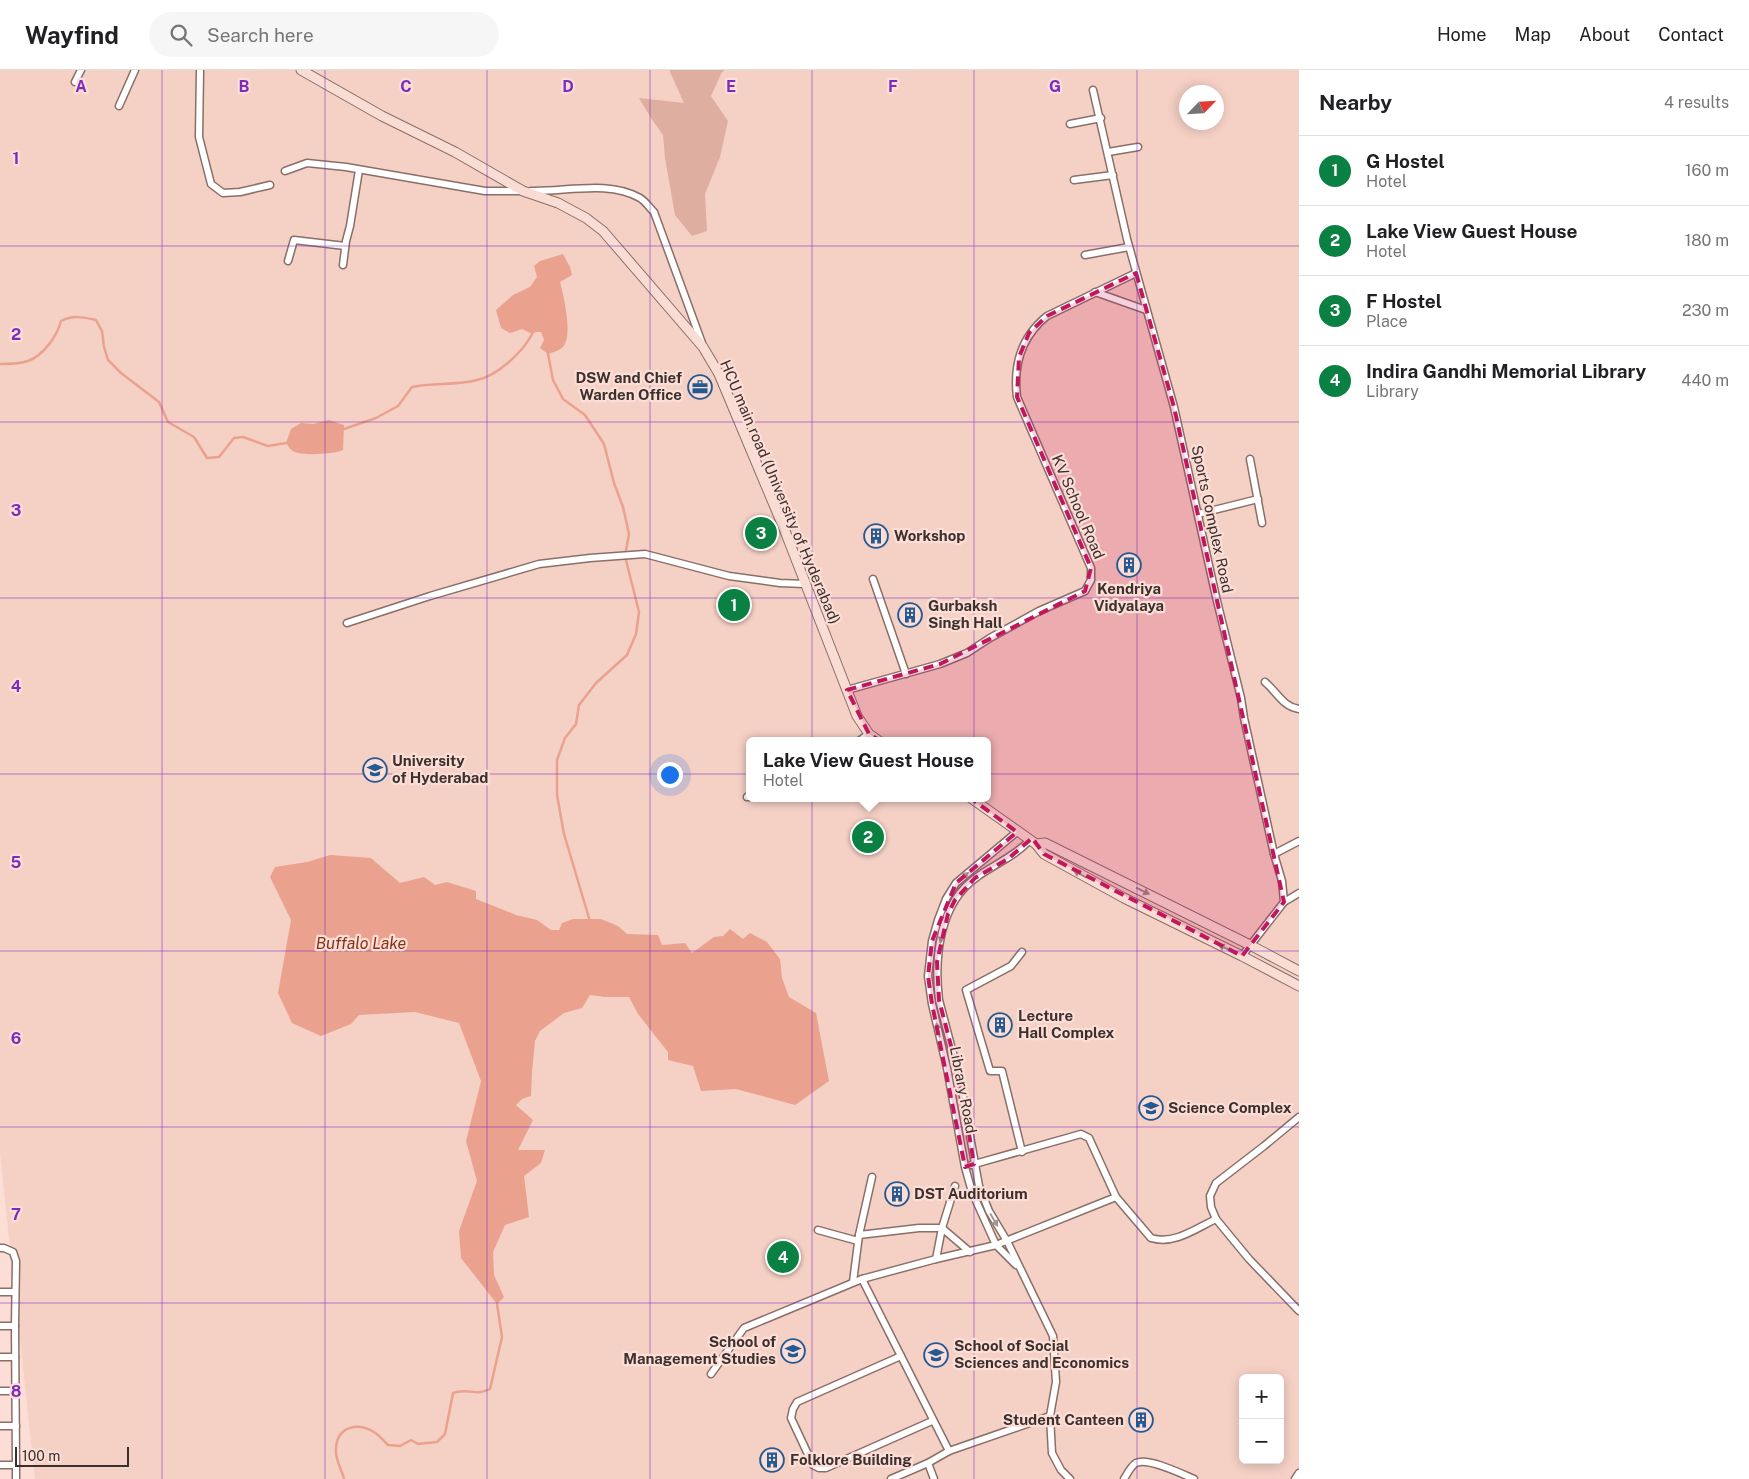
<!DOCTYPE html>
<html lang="en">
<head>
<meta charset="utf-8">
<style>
  body { margin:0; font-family:"Public Sans",sans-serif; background:#f6f6f6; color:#202124 }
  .controls { position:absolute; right:15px; bottom:15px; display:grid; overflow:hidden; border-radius:8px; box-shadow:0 2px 12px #0003 }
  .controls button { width:45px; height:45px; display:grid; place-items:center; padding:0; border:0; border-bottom:1px solid #e0e0e0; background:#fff; color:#202124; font:25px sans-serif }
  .compass { position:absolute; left:1179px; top:15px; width:45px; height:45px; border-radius:50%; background:#fff; box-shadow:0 2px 12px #0003; rotate:65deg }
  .scale { position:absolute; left:15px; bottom:12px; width:114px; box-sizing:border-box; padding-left:5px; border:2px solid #3b302d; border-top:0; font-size:14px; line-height:18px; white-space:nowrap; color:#3b302d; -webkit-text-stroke:4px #fcded6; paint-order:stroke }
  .you { position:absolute; left:669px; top:704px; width:18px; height:18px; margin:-12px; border:4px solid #fff; border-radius:50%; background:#1a73e8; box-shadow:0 0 0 8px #1a73e833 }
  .badge { display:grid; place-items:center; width:32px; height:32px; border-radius:50%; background:#0b8043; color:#fff; font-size:16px; font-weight:700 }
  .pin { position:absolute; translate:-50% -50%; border:2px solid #fff; box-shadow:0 1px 5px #0006 }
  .popup { position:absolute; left:746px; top:667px; width:245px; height:65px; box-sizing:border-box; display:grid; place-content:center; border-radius:8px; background:#fff; filter:drop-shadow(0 1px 4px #0005); font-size:16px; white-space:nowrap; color:#757577 }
  .popup b { font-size:19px; color:#202124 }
  .popup::after { content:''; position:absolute; left:50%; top:100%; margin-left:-10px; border:10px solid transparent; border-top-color:#fff }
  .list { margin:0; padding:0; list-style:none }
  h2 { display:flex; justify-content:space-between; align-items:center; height:65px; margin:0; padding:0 20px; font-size:21px }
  h2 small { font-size:16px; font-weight:400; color:#757577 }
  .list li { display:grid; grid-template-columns:32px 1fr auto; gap:15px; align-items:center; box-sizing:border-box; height:70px; padding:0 20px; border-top:1px solid #e0e0e0 }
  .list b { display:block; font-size:19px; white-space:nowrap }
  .list p { margin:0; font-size:16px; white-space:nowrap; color:#757577 }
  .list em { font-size:16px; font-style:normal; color:#757577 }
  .icon { flex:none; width:28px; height:28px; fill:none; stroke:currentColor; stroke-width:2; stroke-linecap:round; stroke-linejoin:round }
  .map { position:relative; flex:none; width:1299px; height:1409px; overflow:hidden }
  header { display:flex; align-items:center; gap:30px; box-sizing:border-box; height:70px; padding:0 25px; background:#fff; border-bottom:1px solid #e0e0e0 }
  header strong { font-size:24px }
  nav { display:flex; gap:28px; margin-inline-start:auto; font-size:18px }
  .search { width:350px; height:45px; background:#f6f6f6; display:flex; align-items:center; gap:12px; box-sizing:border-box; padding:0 18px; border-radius:28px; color:#757577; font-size:19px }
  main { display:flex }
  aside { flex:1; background:#fff }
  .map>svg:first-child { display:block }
  .built { fill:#f5d0c5; fill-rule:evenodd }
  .green { fill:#deafa1 }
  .water { fill:#eaa28e }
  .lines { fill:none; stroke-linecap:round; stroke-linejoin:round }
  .stream { stroke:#eaa28e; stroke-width:2.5 }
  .street-casing { stroke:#896f68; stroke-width:9 }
  .secondary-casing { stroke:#896f68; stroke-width:11 }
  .street { stroke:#fff; stroke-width:6 }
  .secondary { stroke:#f9ddd5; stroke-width:9 }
  .oneway { fill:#9a8681 }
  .oneway2 { fill:#9d9896 }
  .marked { fill:#c2185b; fill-opacity:0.2; stroke:#c2185b; stroke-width:4; stroke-dasharray:10 6; stroke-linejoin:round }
  .grid { fill:none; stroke:#7b2cbf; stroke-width:1; stroke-opacity:0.55 }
  .labels { text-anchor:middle; stroke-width:4.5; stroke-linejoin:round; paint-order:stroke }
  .poi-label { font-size:15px; font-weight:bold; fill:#3b302d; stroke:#fcded6; text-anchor:start }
  .street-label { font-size:15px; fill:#3b302d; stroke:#fcded6 }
  .water-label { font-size:16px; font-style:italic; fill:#843119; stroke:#fcded6 }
  .grid-label { font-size:16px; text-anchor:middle; font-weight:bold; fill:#7b2cbf; stroke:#fcded6; stroke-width:4.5; stroke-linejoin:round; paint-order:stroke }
</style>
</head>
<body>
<header>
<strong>Wayfind</strong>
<div class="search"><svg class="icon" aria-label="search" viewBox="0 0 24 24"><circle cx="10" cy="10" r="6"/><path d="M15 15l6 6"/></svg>Search here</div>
<nav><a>Home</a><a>Map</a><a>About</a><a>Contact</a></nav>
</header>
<main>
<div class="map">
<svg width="1299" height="1409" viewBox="0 0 1299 1409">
  <rect width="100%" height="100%" fill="#fcded6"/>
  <path class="built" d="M0,0H1299V1409H35L0,1084ZM1186,22H1216V52H1186ZM749,671H987V728H749ZM1243,1308H1280V1390H1243Z"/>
  <path class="green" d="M670,0H725L722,2L711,26L728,51L720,87L705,124L707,161L692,166L675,145L665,88L663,65L651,48L639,28L684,33L670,2Z"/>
  <g class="water">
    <path d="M563,184L570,197L572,205L560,212C564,227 573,265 563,277C559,281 553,282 548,284L540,278L544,270L541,262H536L532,264L522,259L510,263L501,258L496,240L513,225L530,217L537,207L534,196L540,191Z"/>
    <path d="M329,350L344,355L343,380C334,384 304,386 295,382C290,380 289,377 286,373L291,359L301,353L313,354Z"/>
    <path d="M330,785L371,788L400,813L424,807L435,815L447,812L476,821V829L516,845L537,850L551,860H559L562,853L573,849H601L618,856L627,864L658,865L662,875L685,873L692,883L714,867L723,866L730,859L743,869L750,863L767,872L780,889L782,908L789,927L816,943L829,1011L795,1035L736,1019L701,1021L693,996L668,990V982L638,944L629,927H605L590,925L582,938L564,943L540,961L535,971L532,1002L531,1026L522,1029L516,1035L533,1050L518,1080H545L541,1093L524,1106L529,1147L505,1155L493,1182L494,1205L504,1227L497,1234L461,1188L459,1161L477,1111L466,1071L481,1011L459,953L415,942L359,945L351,954L321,966L292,953L278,923L291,850L270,807L275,797L307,792Z"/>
  </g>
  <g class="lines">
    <g class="stream">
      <path d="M548,284L553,310L563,329L585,345L604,374L614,413L623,437L629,464L625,486L639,542L636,564L627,585L596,613L579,635L576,654L565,668L557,690V725L564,764L589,848"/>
      <path d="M0,294C9,294 20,294 28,291C44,285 57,266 61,251C73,245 83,247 96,250L102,261L104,277L108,290L121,303L159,332L168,352L194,367L207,388L219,387L234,368L243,367L268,376L286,373"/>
      <path d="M344,359L376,348L398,336L412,317C433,312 455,316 477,310C497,306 523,282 532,264"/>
      <path d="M344,1409C342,1400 336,1391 336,1382C335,1358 355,1351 374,1362C379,1365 384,1371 388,1375L400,1376L411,1370L418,1374L437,1372L445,1364L453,1323C469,1317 474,1327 490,1319L502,1267L497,1234"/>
    </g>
    <g class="street-casing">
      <g id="street">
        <path d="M200,0L199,67L211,114L223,123L240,122L270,115"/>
        <path d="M75,12L81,0"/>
        <path d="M1093,20L1127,169L1174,337L1216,527L1241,628L1244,648L1274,784L1282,811L1284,832L1242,886"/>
        <path d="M119,36L135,0"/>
        <path d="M1070,54L1101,48"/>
        <path d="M1108,82L1138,77"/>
        <path d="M285,101L307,93L346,97L485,121H521"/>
        <path d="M1074,110L1113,105"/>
        <path d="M531,121C565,122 609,110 640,128C645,131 649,137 654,142L702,273"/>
        <path d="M1085,185L1129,177"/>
        <path d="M288,191L294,170L345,176"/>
        <path d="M343,195L346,171L350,156L359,100"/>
        <path d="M1095,222L1146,240"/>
        <path d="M1250,389L1262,453"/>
        <path d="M1198,444L1258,429"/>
        <path d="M873,509L906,604"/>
        <path d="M347,553L430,526L539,494L590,488L645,484L729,506L780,513L805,514"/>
        <path d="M1265,612C1277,622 1283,637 1299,639"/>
        <path d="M847,620L940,594L967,583L990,568L1039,541L1085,521L1091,510V498L1017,327C1013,294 1021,267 1047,246L1136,203"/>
        <path d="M859,671L869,664"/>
        <path d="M747,727H749"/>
        <path d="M1030,770C1014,787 996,793 977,807C939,833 934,888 939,930L960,1010L979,1116L989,1141L1007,1171L1053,1266L1056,1312L1050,1346L1052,1383L1061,1400L1070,1409"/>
        <path d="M1274,784L1299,771"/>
        <path d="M1284,832L1299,823"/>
        <path d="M1022,1082L1002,1001H990L966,920L1011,896L1022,882"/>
        <path d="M1116,1127L1151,1168C1174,1175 1195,1159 1216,1149L1211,1137L1210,1126L1216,1113L1264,1076L1299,1047"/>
        <path d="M1216,1149L1249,1189L1299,1241"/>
        <path d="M818,1160L858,1171"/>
        <path d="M859,1165L872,1107"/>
        <path d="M0,1178H4L13,1182L16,1191L15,1256H0"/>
        <path d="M936,1189L942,1158L955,1116"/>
        <path d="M1016,1195L996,1175L972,1122L965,1097L947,998L932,934L928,906L932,871L938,850L946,829L956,813L1018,761"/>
        <path d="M862,1209L936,1189L996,1175L1116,1127L1089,1068L1081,1064L971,1095"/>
        <path d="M853,1212L859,1165L919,1158H942L970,1182"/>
        <path d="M0,1222H15"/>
        <path d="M15,1256L16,1395"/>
        <path d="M901,1286L797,1332L793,1339L791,1348L813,1395L819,1398H826L932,1351"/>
        <path d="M0,1287H15"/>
        <path d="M711,1304L744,1258L862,1209L949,1381"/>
        <path d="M0,1321H16"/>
        <path d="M0,1356H16"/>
        <path d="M928,1393L934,1409"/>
        <path d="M0,1395H16V1409"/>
        <path d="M891,1409L928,1393L949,1381L1050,1346"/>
        <path d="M1124,1409C1127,1404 1131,1396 1136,1393C1148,1387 1182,1404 1194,1409"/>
        <path d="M1295,1409L1299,1403"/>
      </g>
    </g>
    <g class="secondary-casing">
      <g id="secondary">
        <path d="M301,0L382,46L455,82L523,121L558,133L586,148L603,161L703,277L719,304L785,461L857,646L869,664L879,671"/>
        <path d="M971,728L1036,774L1044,784L1124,828L1242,886L1299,916"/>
        <path d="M1036,774L1045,773L1250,875L1299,901"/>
      </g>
    </g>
    <use href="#street" class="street"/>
    <use href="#secondary" class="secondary"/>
  </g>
  <defs><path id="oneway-solid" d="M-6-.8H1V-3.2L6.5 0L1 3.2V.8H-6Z" transform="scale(1.25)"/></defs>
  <g class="oneway">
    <use href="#oneway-solid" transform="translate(1080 804) rotate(-152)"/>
    <use href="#oneway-solid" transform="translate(1143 821) rotate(26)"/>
    <use href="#oneway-solid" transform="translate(1225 878) rotate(-155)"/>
  </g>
  <g class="oneway2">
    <use href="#oneway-solid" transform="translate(963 807) rotate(-41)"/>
    <use href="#oneway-solid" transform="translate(942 866) rotate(104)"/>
    <use href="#oneway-solid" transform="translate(938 960) rotate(-104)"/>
    <use href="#oneway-solid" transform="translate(994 1150) rotate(59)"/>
  </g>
  <path class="marked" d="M1136,203L1174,337L1284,832L1242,886L1044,784L1032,768L1008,789L975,808L955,830L948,844L937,892L939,930L960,1010L974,1094L965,1097L932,934L928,906L932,871L956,813L1017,762L954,716L869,664L847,620L940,594L1085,521L1091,498L1017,327L1019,287L1029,263L1047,246Z"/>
  <path class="grid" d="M162,0V1409M325,0V1409M487,0V1409M650,0V1409M812,0V1409M974,0V1409M1137,0V1409M0,176H1299M0,352H1299M0,528H1299M0,704H1299M0,881H1299M0,1057H1299M0,1233H1299"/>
  <defs>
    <g id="office-ring" transform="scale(1.25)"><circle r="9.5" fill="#fcded6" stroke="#255992" stroke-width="1.5"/><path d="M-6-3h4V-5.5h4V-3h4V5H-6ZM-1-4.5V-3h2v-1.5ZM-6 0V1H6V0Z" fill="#255992"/></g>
    <g id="building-ring" transform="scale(1.25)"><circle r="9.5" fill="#fcded6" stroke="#255992" stroke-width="1.5"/><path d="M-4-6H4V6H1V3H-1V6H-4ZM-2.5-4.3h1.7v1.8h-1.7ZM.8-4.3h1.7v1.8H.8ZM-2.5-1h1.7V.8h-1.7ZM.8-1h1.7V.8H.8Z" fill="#255992"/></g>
    <g id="university-ring" transform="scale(1.25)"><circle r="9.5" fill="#fcded6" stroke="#255992" stroke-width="1.5"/><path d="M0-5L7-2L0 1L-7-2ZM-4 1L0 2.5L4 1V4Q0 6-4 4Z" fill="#255992"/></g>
  </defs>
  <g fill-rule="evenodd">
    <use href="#office-ring" x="700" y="317"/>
    <use href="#building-ring" x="876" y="466"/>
    <use href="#building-ring" x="1129" y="495"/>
    <use href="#building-ring" x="910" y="545"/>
    <use href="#university-ring" x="375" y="700"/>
    <use href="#building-ring" x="1000" y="955"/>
    <use href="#university-ring" x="1151" y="1038"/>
    <use href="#building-ring" x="897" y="1124"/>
    <use href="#university-ring" x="793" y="1281"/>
    <use href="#university-ring" x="936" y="1285"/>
    <use href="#building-ring" x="1141" y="1350"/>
    <use href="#building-ring" x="772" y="1390"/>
  </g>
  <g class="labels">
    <g class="poi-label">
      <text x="682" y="313" text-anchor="end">DSW and Chief<tspan x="682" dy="17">Warden Office</tspan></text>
      <text x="894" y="471">Workshop</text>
      <text x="1129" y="524" text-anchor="middle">Kendriya<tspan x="1129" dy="17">Vidyalaya</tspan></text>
      <text x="928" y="541">Gurbaksh<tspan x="928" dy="17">Singh Hall</tspan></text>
      <text x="392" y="696">University<tspan x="392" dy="17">of Hyderabad</tspan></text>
      <text x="1018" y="951">Lecture<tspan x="1018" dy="17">Hall Complex</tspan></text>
      <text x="1168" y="1043">Science Complex</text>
      <text x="914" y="1129">DST Auditorium</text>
      <text x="776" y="1277" text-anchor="end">School of<tspan x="776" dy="17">Management Studies</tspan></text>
      <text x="954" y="1281">School of Social<tspan x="954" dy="17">Sciences and Economics</tspan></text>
      <text x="1124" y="1355" text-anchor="end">Student Canteen</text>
      <text x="790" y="1395">Folklore Building</text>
    </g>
    <g class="street-label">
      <text transform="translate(780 422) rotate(67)" y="5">HCU main road (University of Hyderabad)</text>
      <text transform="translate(1078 437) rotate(67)" y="5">KV School Road</text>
      <text transform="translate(1212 449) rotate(78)" y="5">Sports Complex Road</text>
      <text transform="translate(963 1020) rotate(79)" y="5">Library Road</text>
    </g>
    <g class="water-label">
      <text x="361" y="879">Buffalo Lake</text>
    </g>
  </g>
  <g class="grid-label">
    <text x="81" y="22">A</text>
    <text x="244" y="22">B</text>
    <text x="406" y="22">C</text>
    <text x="568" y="22">D</text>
    <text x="731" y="22">E</text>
    <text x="893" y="22">F</text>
    <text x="1055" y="22">G</text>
    <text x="16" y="94">1</text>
    <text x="16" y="270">2</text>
    <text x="16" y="446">3</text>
    <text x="16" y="622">4</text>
    <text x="16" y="798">5</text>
    <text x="16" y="974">6</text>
    <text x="16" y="1150">7</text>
    <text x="16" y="1327">8</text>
  </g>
</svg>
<div class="controls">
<button>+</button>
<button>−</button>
</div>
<svg class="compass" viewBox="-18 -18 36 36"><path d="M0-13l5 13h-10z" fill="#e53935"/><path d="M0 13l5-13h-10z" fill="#757577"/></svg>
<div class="scale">100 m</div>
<div class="you"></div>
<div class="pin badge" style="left:734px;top:535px">1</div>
<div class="pin badge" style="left:868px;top:767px">2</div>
<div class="popup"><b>Lake View Guest House</b>Hotel</div>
<div class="pin badge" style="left:761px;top:463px">3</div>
<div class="pin badge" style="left:783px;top:1187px">4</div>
</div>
<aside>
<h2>Nearby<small>4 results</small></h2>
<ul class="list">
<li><span class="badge">1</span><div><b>G Hostel</b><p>Hotel</p></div><em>160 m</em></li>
<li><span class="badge">2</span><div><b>Lake View Guest House</b><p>Hotel</p></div><em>180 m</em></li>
<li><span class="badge">3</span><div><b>F Hostel</b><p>Place</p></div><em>230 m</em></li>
<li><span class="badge">4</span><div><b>Indira Gandhi Memorial Library</b><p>Library</p></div><em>440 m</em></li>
</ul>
</aside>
</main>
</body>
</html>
